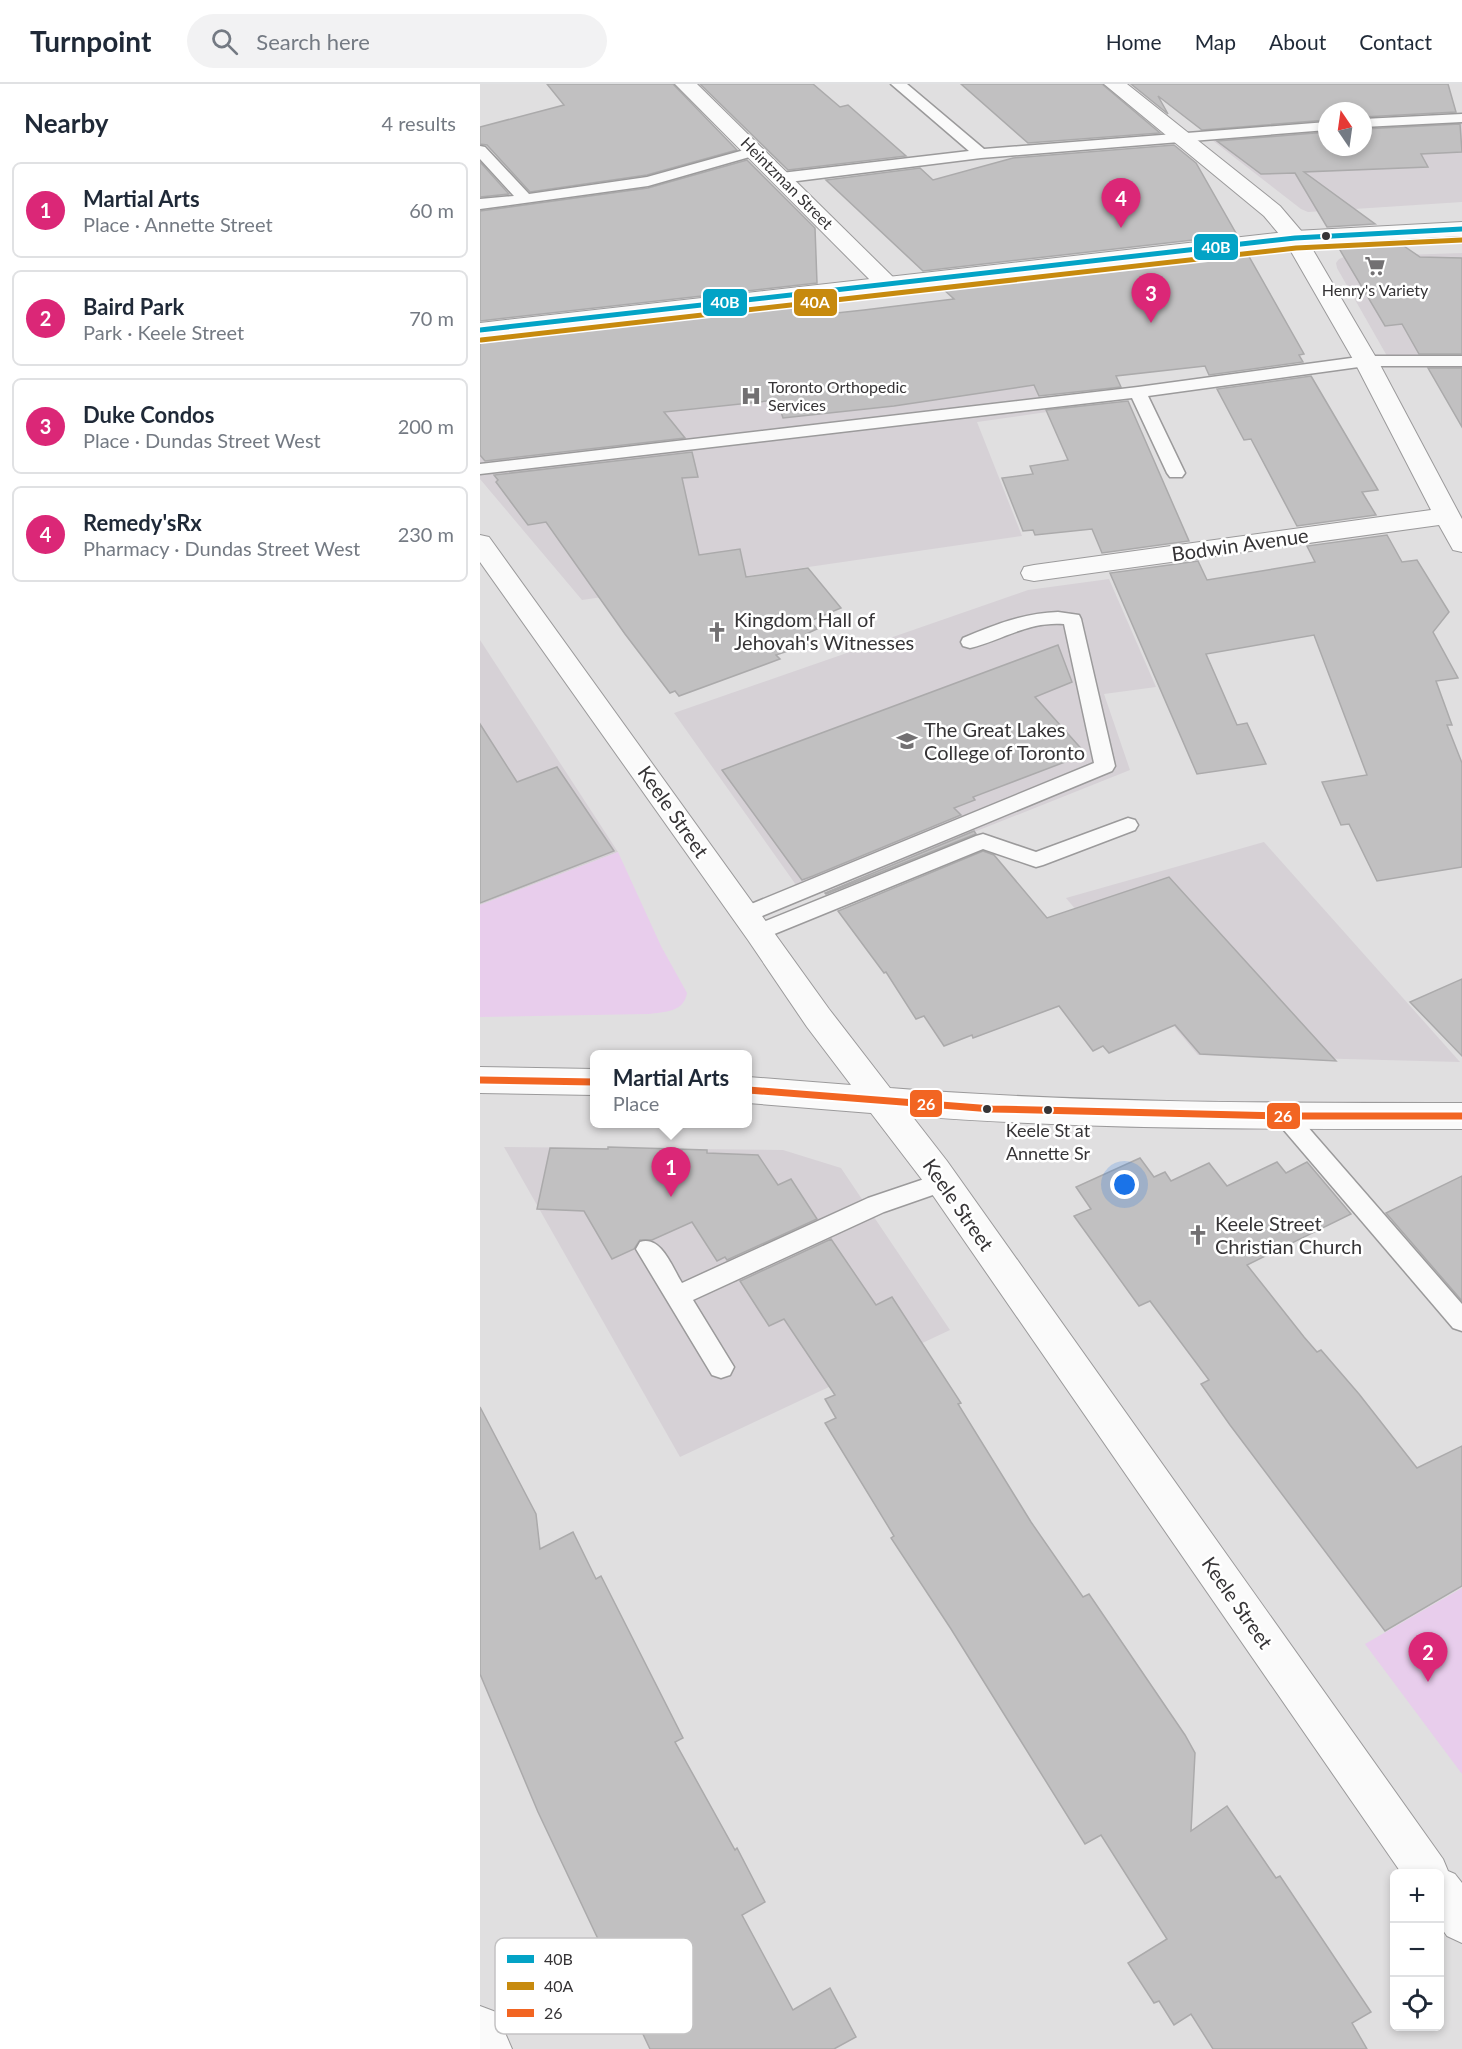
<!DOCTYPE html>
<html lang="en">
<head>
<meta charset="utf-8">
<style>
  body { margin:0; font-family:Lato,sans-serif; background:#f2f2f3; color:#1f2937 }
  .controls { position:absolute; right:18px; bottom:18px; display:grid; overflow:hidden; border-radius:9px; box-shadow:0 3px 9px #0003 }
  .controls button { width:54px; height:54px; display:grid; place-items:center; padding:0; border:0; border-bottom:2px solid #e0e1e3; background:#fff; color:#1f2937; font:30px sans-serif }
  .compass { position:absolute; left:838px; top:18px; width:54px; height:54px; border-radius:50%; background:#fff; box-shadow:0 3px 9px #0003; rotate:347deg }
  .you { position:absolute; left:645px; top:1101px; width:21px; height:21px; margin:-15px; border:4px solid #fff; border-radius:50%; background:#1a73e8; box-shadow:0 0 0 9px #1a73e833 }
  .badge { display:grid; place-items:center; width:39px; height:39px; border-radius:50%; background:#db2777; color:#fff; font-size:20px; font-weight:700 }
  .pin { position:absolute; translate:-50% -50px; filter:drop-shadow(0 2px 3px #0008) }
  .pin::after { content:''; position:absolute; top:32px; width:21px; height:18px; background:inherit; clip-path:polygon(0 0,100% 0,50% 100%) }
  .popup { position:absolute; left:110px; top:966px; width:162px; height:78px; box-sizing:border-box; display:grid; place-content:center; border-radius:9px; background:#fff; filter:drop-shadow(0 2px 4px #0005); font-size:20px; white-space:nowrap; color:#747a83 }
  .popup b { font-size:22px; color:#1f2937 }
  .popup::after { content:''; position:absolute; left:50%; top:100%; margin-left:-12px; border:12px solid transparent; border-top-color:#fff }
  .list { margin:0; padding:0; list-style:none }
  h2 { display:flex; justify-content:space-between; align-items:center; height:78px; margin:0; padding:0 24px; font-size:26px }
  h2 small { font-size:20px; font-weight:400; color:#747a83 }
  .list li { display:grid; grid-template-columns:39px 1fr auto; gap:18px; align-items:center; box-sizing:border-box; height:96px; margin:0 12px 12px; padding:0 12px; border:2px solid #e0e1e3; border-radius:9px }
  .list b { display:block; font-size:22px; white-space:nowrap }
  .list p { margin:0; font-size:20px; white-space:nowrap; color:#747a83 }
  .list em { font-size:20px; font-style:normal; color:#747a83 }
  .icon { flex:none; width:33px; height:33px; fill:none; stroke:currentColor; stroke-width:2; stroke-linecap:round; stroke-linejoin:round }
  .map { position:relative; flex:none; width:982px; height:1965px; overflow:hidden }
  header { display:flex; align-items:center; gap:36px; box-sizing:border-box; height:84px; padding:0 30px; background:#fff; border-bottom:2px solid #e0e1e3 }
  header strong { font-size:28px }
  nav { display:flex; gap:33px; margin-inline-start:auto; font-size:21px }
  .search { width:420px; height:54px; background:#f2f2f3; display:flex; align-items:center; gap:15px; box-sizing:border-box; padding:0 21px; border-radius:33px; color:#747a83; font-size:22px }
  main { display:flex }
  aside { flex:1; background:#fff }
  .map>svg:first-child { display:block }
  .built { fill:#d6d1d6 }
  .green { fill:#e8cdec }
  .building { fill:#c1c0c1; stroke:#abaaab; stroke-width:1.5 }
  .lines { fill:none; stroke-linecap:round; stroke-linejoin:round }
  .lane-casing { stroke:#9b9a9b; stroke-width:3 }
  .street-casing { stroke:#9b9a9b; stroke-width:2 }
  .secondary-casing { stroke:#9b9a9b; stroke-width:2 }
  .lane { fill:#fafafa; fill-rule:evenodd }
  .street { fill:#fafafa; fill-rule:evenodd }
  .secondary { fill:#fafafa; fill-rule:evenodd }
  .bus-1-casing { stroke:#fff; stroke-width:8 }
  .bus-2-casing { stroke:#fff; stroke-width:8 }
  .bus-3-casing { stroke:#fff; stroke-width:11 }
  .bus-1 { stroke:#03a3c6; stroke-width:5 }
  .bus-2 { stroke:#c78a0e; stroke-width:5 }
  .bus-3 { stroke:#f26522; stroke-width:7 }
  .bus-dot { fill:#363436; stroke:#fff; stroke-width:2 }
  .labels { text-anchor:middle; stroke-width:5; stroke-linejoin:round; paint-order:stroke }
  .far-street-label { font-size:16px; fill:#363436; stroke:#fff }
  .far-poi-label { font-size:16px; fill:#363436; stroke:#fff }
  .bus-label { font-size:18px; fill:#363436; stroke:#fff }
  .street-label { font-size:20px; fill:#363436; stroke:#fff }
  .poi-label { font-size:20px; fill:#363436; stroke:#fff; text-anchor:start }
  .key { fill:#fff; stroke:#c3c2c3; stroke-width:1.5 }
  .key-label { font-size:16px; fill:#363436 }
  .line-badge { stroke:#fff; stroke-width:2 }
  .badge-label { font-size:16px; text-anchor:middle; font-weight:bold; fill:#fff }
</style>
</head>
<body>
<header>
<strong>Turnpoint</strong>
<div class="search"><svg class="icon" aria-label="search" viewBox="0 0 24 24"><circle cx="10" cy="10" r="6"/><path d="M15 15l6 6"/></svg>Search here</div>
<nav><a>Home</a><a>Map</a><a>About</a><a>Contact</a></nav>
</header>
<main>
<aside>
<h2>Nearby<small>4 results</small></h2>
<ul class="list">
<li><span class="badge">1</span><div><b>Martial Arts</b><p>Place · Annette Street</p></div><em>60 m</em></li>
<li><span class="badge">2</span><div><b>Baird Park</b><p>Park · Keele Street</p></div><em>70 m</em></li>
<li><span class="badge">3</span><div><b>Duke Condos</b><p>Place · Dundas Street West</p></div><em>200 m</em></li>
<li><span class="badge">4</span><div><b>Remedy'sRx</b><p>Pharmacy · Dundas Street West</p></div><em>230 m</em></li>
</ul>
</aside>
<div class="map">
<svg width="982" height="1965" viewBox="0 0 982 1965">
  <rect width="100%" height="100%" fill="#e0dfe0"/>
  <g class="built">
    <path d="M982,35V118L828,128L821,125L719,46L847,37V63H883V36Z"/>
    <path d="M982,169V274L907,272L857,184L856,179L859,175L864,173Z"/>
    <path d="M517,211L567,328L497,338L542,452L102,516L0,395V271Z"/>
    <path d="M629,495L676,603L624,610L650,686L326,815L194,629L548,506Z"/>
    <path d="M0,556L138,768L0,821Z"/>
    <path d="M784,758L980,978L718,971L586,814Z"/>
    <path d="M24,1063L303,1066L361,1084L470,1246L200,1373Z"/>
  </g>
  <g class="green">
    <path d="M138,768L181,862L207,909C204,928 185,928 168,930L0,933V821Z"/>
    <path d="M982,1504V1690L885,1560Z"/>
  </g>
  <g class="building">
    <path d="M67,0H193L257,66L167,91L50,108L7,61L0,60V43L84,21Z"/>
    <path d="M220,0H333L360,23L368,21L426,72L308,86Z"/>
    <path d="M481,0H622L680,49L548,59Z"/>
    <path d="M651,0H968L976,28L883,33V27H847V36L722,46L678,12L688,30Z"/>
    <path d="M980,40L982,68L941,70L948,83L824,88L895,140L847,143L815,89L781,90L737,57L847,48V63H883V45Z"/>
    <path d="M694,61L716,79L757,151L443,187L346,96L440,84L453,96L533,74Z"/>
    <path d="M267,76L335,144L337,199L0,237V127L168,104Z"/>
    <path d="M0,78L29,110L0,113Z"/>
    <path d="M918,158L940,173L982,174V270H939L922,240L905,242L857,161Z"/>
    <path d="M767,169L824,270L819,271L823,278L729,291L725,282L636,292L641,303L559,312L554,301L414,322L303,334L297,316L184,328L205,354L5,377L0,371V255L337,217L338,231L384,226L474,215L461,203Z"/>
    <path d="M948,284H982V343Z"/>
    <path d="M831,292L898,406L882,408L896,431L817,442L771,355L764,356L737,305Z"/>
    <path d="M648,317L709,457L622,469L612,445L555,451L553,446L543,447L522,394L553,390L550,382L588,376L566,326Z"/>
    <path d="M212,368L218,393L202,394L219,471L260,465L266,493L328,484L361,524L330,537L337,545L326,550L331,559L296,571L300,575L199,612L195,607L190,609L145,550L66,438L48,441L16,398L18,396L14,391Z"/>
    <path d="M907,451L922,478L937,476L969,528L953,548L978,594L956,597L972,641H967L982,679V783L897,797L869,740L861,741L842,698L887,691L834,551L726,570L757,641L767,639L786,680L717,690L630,489L718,477L727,496L835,478L827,462Z"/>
    <path d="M578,561L592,598L555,613L606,670L493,713L495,716L474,724L481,731L333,792L322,796L242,686Z"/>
    <path d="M0,640L37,698L77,683L134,767L0,819Z"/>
    <path d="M494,747L496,750L346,810L345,809Z"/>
    <path d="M503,767L514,771L567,834L689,793L856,977L720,970L695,941L629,969L623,962L613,967L579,922L493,954L492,951L464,962L444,932L436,935L406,888L404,889L358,827Z"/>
    <path d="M982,895V972L930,918Z"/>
    <path d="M128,1063L227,1066V1069L278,1071L298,1101L311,1095L337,1135L247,1176L245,1173L237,1177L212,1138L172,1156H160L154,1165L132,1175L104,1127L57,1125L70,1064L128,1065Z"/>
    <path d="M660,1074L674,1093L685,1088L691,1097L729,1079L747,1102L797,1078L806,1089L827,1078L871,1130L767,1181L824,1253L837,1268L841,1266L879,1310L937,1384L982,1362V1502L905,1547L750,1341L721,1300L729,1296L670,1217L659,1222L594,1132L611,1125L596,1103Z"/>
    <path d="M982,1092V1217L906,1129Z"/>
    <path d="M351,1155L396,1221L412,1213L481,1319L478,1320L551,1438L603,1513L609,1510L705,1651L715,1669L711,1747L747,1722L796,1794L800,1792L891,1928L872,1939L887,1965H733L711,1930L694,1941L679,1917L674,1919L648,1879L687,1855L621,1751L605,1760L471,1545L411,1454L414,1452L345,1339L356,1334L345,1315L355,1311L304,1235L289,1242L260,1197Z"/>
    <path d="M0,1323L56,1430L60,1465L93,1448L116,1495L121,1492L203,1654L195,1658L255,1766L257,1764L285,1818L262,1831L313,1926L350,1904L376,1953L354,1965H170L58,1728L0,1590Z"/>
  </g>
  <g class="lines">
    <g class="lane-casing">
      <g id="lane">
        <path d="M411,0H427L504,65L847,38V46L501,74L301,99L296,97L293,94L296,91L301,89L489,67Z"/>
        <path d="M982,30V38L883,43V35Z"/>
        <path d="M0,62L5,63L49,110L167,93L275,63L282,67L280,70L168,102L0,125V115L34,112L0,75Z"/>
        <path d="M886,272H982V282H886L668,312L705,389L702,393H690L687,389L652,314L0,390V380L658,303Z"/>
        <path d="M578,528L599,531L601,535L635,682L632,687L275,835L267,838L259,835L256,830L259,825L614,679L584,540C549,537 522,556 490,564L483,562L481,558L483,554C514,541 544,529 578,528Z"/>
        <path d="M648,734L655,736L658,741L655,746L563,781L556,783L503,765L287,853L279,856L271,853L268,848L271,843L496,752L503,750L556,768Z"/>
        <path d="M805,1023L813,1026L982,1220V1247L973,1244L797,1038L794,1032L797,1026Z"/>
        <path d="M462,1089L470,1091L474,1098L470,1105L404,1128L213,1216L254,1283L250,1291L241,1294L232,1291L156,1165L160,1158C181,1151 192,1183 202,1199L388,1114Z"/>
      </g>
    </g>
    <g class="street-casing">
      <g id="street">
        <path d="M195,0H217L415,195L419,200L415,205L407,207L399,205Z"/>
        <path d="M624,0H647L800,122L823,149L898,277L982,435V468L973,466L959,441L554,497L544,495L541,489L544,483L554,481L951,426L874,277L805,157L784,132Z"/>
        <path d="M0,1922L16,1928L32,1965H0Z"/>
      </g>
    </g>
    <g class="secondary-casing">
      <g id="secondary">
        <path d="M982,138V152L815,161L0,253V239L815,147Z"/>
        <path d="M0,451L9,453L349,925L410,1004C600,1019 791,1019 982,1019V1045C799,1045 615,1046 432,1032L467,1077L963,1775L968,1787L975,1790L982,1799V1859L967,1852L960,1842V1790H922L443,1097L391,1029L268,1019V993L371,1001L327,943L268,856L0,478Z"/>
        <path d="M0,983L114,985V1011L0,1009Z"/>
      </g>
    </g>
    <use href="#lane" class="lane"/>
    <use href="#street" class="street"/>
    <use href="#secondary" class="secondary"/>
    <g class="bus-1-casing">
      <path id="bus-1" d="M0,246L815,154L982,145"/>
    </g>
    <g class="bus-2-casing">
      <path id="bus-2" d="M1,256L816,164L982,156"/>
    </g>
    <g class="bus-3-casing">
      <g id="bus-3">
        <path d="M0,996L114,998"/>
        <path d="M268,1006L512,1025L805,1032H982"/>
      </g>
    </g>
    <use href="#bus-1" class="bus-1"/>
    <use href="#bus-2" class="bus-2"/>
    <use href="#bus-3" class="bus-3"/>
  </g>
  <defs>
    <g id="supermarket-bare" transform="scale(1.62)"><path d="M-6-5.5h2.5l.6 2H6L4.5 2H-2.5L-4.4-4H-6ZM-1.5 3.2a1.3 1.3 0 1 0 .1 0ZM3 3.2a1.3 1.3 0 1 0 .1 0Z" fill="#727072" stroke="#fff" stroke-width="2.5" paint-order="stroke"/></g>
    <g id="hospital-bare" transform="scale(1.62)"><path d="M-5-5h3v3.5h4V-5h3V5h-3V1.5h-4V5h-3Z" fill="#727072" stroke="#fff" stroke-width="2.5" paint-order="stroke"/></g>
    <g id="church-bare" transform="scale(1.62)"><path d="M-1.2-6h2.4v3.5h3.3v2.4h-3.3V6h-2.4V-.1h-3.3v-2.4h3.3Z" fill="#727072" stroke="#fff" stroke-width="2.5" paint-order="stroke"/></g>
    <g id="school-bare" transform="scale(1.62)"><path d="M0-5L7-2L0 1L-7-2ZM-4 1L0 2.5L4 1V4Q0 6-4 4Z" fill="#727072" stroke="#fff" stroke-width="2.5" paint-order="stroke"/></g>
  </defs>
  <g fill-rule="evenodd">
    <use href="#supermarket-bare" x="895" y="182"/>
    <use href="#hospital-bare" x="271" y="312"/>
    <use href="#church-bare" x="237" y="548"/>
    <use href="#school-bare" x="427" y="657"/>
    <use href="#church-bare" x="718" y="1151"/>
  </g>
  <g class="bus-dot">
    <circle cx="846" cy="152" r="5"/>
    <circle cx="507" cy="1025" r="5"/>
    <circle cx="568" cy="1026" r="5"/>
  </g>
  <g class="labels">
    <g class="far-street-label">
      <text transform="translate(307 99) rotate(45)" y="6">Heintzman Street</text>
    </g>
    <g class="far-poi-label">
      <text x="895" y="212">Henry's Variety</text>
      <text x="288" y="309" text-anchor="start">Toronto Orthopedic<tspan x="288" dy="18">Services</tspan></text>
    </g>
    <g class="bus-label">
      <text x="568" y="1053">Keele St at<tspan x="568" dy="23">Annette Sr</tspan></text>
    </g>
    <g class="street-label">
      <text transform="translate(760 461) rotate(-8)" y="7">Bodwin Avenue</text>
      <text transform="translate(193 728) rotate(55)" y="7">Keele Street</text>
      <text transform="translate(478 1121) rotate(55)" y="7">Keele Street</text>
      <text transform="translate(757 1519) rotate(55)" y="7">Keele Street</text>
    </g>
    <g class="poi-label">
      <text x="254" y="543">Kingdom Hall of<tspan x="254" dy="23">Jehovah's Witnesses</tspan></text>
      <text x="444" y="653">The Great Lakes<tspan x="444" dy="23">College of Toronto</tspan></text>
      <text x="735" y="1147">Keele Street<tspan x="735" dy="23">Christian Church</tspan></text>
    </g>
  </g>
  <rect x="15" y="1854" width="198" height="96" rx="9" class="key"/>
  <rect x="27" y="1871" width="27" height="8" fill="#03a3c6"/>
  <rect x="27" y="1898" width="27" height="8" fill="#c78a0e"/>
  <rect x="27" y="1925" width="27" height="8" fill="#f26522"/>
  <g class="key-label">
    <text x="64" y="1881">40B</text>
    <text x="64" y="1908">40A</text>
    <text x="64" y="1935">26</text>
  </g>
  <g class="line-badge">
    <rect x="713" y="149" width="46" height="28" rx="6" fill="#03a3c6"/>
    <rect x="313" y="204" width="45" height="29" rx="6" fill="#c78a0e"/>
    <rect x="222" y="204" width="46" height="29" rx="6" fill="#03a3c6"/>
    <rect x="429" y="1005" width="34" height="29" rx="6" fill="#f26522"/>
    <rect x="786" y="1018" width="35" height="28" rx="6" fill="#f26522"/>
  </g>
  <g class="badge-label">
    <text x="736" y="169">40B</text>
    <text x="335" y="224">40A</text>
    <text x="245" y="224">40B</text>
    <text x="446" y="1026">26</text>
    <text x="803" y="1038">26</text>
  </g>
</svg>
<div class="controls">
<button>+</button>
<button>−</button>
<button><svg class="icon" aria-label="locate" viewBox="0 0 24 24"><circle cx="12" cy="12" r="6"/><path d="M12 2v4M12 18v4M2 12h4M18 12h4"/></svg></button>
</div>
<svg class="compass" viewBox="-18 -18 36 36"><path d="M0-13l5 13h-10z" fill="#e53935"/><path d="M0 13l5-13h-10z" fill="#747a83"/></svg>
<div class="you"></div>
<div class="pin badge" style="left:191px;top:1113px">1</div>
<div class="popup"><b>Martial Arts</b>Place</div>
<div class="pin badge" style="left:948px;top:1598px">2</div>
<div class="pin badge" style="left:671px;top:239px">3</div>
<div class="pin badge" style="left:641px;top:144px">4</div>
</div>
</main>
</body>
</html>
